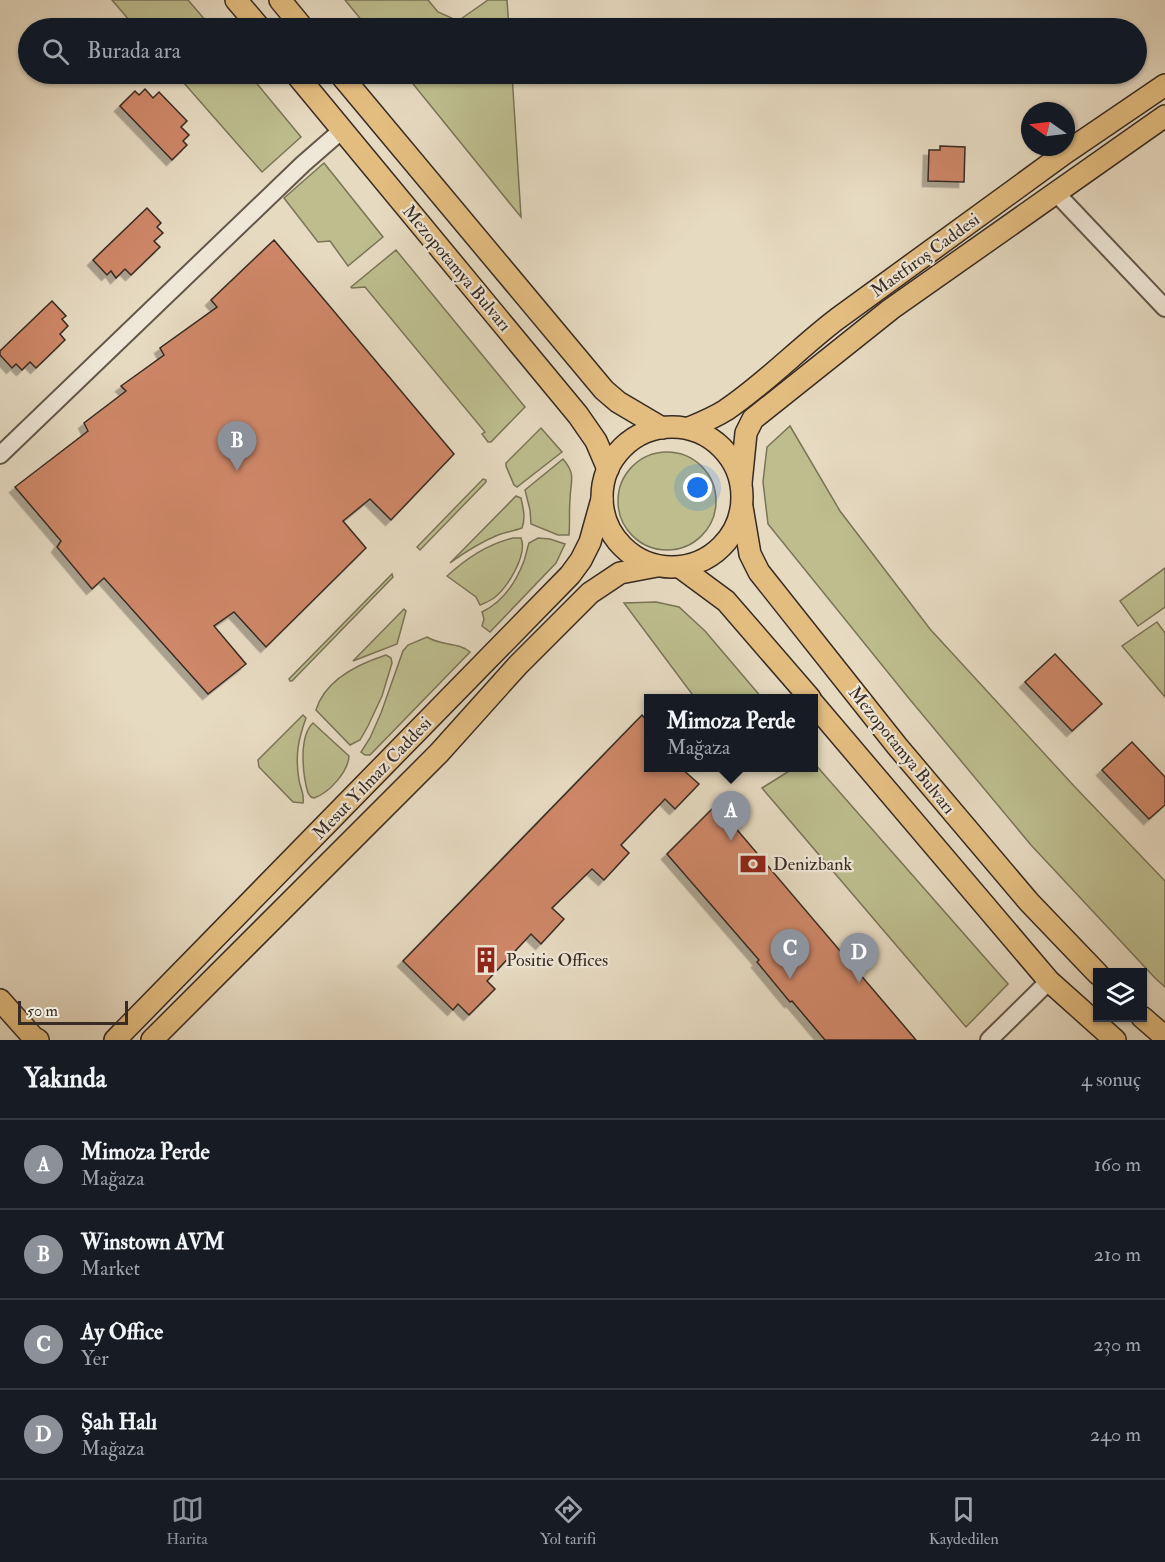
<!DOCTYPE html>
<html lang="tr">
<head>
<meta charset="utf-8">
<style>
  body { margin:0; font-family:"IM FELL Double Pica",serif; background:#20242c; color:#f1f3f6 }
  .controls { position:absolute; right:18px; bottom:18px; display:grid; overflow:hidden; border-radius:0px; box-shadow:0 2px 4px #0004 }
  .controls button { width:54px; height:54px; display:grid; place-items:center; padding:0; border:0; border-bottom:2px solid #363941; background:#171b24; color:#f1f3f6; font:30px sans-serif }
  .compass { position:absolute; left:1021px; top:102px; width:54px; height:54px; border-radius:50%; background:#171b24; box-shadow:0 2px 4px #0004; rotate:284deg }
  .scale { position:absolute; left:18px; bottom:15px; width:110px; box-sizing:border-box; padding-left:6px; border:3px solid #382b23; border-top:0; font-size:16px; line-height:21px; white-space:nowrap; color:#382b23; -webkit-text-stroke:4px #efe7d7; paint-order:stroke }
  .you { position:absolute; left:698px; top:488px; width:21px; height:21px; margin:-15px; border:4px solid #fff; border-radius:50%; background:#1a73e8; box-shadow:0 0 0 9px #1a73e833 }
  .badge { display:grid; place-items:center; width:39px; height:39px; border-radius:50%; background:#8c9099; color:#fff; font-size:20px; font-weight:700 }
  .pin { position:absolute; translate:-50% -50px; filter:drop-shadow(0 2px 3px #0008) }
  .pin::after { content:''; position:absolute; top:32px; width:21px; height:18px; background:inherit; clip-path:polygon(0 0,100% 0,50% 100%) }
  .popup { position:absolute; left:644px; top:694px; width:174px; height:78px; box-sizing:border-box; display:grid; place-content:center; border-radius:0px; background:#171b24; filter:drop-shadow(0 2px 4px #0005); font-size:20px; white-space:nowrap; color:#9ea1a6 }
  .popup b { font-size:22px; color:#f1f3f6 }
  .popup::after { content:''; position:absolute; left:50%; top:100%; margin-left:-12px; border:12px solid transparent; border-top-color:#171b24 }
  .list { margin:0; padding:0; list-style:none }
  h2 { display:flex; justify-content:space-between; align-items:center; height:78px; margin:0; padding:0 24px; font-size:26px }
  h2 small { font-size:20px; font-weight:400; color:#9ea1a6 }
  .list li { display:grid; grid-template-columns:39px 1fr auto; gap:18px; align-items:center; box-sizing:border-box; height:90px; padding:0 24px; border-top:2px solid #363941 }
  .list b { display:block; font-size:22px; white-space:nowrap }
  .list p { margin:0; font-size:20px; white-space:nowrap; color:#9ea1a6 }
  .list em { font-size:20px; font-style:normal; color:#9ea1a6 }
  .icon { flex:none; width:33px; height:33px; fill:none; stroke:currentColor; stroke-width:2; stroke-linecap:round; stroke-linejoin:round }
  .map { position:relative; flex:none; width:1165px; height:1040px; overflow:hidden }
  .search { position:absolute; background:#171b24; box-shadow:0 2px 4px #0004; left:18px; right:18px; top:18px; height:66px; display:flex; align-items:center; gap:15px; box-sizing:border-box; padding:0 21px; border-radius:33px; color:#9ea1a6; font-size:22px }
  .sheet { height:438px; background:#171b24 }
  nav { display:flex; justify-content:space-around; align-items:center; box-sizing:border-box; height:84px; border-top:2px solid #363941; background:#171b24; font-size:16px; color:#9ea1a6 }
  nav a { display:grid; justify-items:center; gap:3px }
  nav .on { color:#8c9099 }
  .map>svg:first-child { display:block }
  .green { fill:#bdbd8e; stroke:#7a7458; stroke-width:1.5 }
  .building { fill:#ce8768; stroke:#382b23; stroke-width:1.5; filter:url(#shadow) }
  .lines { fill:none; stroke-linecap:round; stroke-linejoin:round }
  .minor-casing { stroke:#64574a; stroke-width:20 }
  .major-casing { stroke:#382b23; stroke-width:24 }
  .minor { stroke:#efe7d7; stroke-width:16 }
  .major { stroke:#e3bd80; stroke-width:21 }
  .labels { text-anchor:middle; stroke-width:4.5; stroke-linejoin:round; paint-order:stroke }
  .street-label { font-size:18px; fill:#382b23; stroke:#efe7d7 }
  .poi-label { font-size:18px; fill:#382b23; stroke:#efe7d7; text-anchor:start }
</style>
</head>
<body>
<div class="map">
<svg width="1165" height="1040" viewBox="0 0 1165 1040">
  <defs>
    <filter id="shadow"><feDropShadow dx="-5.5" dy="5.5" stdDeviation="0" flood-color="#0004"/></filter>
  </defs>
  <rect width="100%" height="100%" fill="#e6dac1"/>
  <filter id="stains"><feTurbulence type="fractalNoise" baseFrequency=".00333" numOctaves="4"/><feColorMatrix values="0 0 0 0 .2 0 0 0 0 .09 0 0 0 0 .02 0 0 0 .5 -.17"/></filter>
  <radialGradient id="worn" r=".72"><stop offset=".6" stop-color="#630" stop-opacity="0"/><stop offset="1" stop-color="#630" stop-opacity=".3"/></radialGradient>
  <g class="green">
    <path d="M112,0H188L212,28H136Z"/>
    <path d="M345,0H428L438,12L458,21L488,0H507L509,28H368Z"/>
    <path d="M176,74H249L301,137L262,172Z"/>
    <path d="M405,74H512L521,217Z"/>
    <path d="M324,163L383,237L348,266L330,241L318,242L284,198Z"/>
    <path d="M396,250L525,407L491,442H488L482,434L485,432L365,287L352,288L351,287Z"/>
    <path d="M790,426L840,511L930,629L1074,786L1165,881V987L1155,978L1031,845L907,696L768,524L763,482L767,447Z"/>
    <path d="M541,428L562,452L517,487L514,485L506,466V463Z"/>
    <circle cx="667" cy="501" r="49"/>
    <path d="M563,459C577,475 570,482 570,500C569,512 570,523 569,535H558L531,524L530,510L525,490Z"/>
    <path d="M483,479L486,480V482L420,550L417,547Z"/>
    <path d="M516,496L521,498C523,508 526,517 522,528C514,531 506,532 498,535C481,542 465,552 450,563Z"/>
    <path d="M513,538H521C528,555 507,588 494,598C490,601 485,603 480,605L476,597L447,576C467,558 486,545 513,538Z"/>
    <path d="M538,538L550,539L565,544L556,563L490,632L482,626L484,619L482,612C503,602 516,582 524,561C526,555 527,549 529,543Z"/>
    <path d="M1165,568V607L1138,626L1120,601Z"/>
    <path d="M392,574L393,577L292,681H290L289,679Z"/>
    <path d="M656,602L679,607L705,631L762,698H695L624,603Z"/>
    <path d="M404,609L406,611L397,644L353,661Z"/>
    <path d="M1157,622L1165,633V697L1122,646Z"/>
    <path d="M427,637C441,646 459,642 470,652L370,755H365L361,752L370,738L381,713L403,651L408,645Z"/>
    <path d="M386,655L391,658L392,663L382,696L368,726L360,740L350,745L316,710C325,680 358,664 386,655Z"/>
    <path d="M303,715L306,718C298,740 295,756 299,780C300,787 305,795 303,803L293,802L259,767L258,760Z"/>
    <path d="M313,723L349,756C348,772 329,793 314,798L311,797L308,793C303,776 298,737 313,723Z"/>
    <path d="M814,763L1008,984L966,1027L762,788L794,768H813Z"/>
  </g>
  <g class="building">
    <path d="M145,89L153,98L159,92L187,121L181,127L189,135L183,141L187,145L172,160L120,106L135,91L139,95Z"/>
    <path d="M940,146L965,147L964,182L928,181L929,150H940Z"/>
    <path d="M147,208L161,223L157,227L163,233L154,241L160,247L131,275L125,269L116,278L111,271L107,275L93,260Z"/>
    <path d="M274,240L454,454L391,520L370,499L343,521L366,548L266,647L234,612L214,626L246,664L208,694L104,578L92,589L57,547L61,541L15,487L88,431L84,423L126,391L121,386L164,355L160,348L217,307L211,300Z"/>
    <path d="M52,301L66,316L62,319L68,326L60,334L65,340L36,368L30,362L22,370L16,364L12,368L0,355V351Z"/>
    <path d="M1055,654L1102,704L1072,731L1025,682Z"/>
    <path d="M642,715L648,722V768H681L699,784L675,809L665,799L621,845L629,853L604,880L592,869L552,908L564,919L541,944L531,934L487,981L495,989L469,1015L458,1004L453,1010L403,961Z"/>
    <path d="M1132,742L1165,777V805L1149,819L1102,770Z"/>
    <path d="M716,805L916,1040H825L792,1001L790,1002L757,962L759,960L667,854Z"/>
  </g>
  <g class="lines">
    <g class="minor-casing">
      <g id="minor">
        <path d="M1056,193L1165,308"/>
        <path d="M0,455L303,164L342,130"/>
        <path d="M989,1040L1049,981"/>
      </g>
    </g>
    <g class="major-casing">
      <g id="major">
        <path d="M236,0L260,28"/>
        <path d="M280,0L303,28"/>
        <path d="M296,74L578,415L596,441L608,469"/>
        <path d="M340,74L604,390L618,402L662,428"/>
        <circle cx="672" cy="497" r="70"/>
        <path d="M689,428C701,423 715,417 726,410C766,383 799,348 837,319L1065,153L1165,85"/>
        <path d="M741,483L746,433L753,419L891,309L1165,116"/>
        <path d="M742,507L750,554L759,572L897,746L1029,902L1098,974"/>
        <path d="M680,567L726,601L810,698"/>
        <path d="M813,703L1049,981L1115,1040"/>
        <path d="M0,1000L33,1037L38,1040"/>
        <path d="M1142,1017L1165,1037"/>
        <path d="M115,1040L570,575L581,560L590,542L602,499"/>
        <path d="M152,1040L439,753L518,665L590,593L620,573L657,566"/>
      </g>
    </g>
    <use href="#minor" class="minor"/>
    <use href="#major" class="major"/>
  </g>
  <defs>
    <g id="bank-bare" transform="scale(2.07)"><path d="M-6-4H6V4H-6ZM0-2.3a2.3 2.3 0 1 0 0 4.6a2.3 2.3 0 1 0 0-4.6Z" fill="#8f2418" stroke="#efe7d7" stroke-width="2.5" paint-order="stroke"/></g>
    <g id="building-bare" transform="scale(2.07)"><path d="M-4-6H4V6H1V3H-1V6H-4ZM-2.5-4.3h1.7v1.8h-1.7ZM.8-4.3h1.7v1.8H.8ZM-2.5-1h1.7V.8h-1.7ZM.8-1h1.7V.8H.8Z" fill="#8f2418" stroke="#efe7d7" stroke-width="2.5" paint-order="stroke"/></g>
  </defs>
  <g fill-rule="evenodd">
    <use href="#bank-bare" x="753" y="864"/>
    <use href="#building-bare" x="486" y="960"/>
  </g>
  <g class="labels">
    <g class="street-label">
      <text transform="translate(925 255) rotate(-36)" y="6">Mastfıroş Caddesi</text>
      <text transform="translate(457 268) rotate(50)" y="6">Mezopotamya Bulvarı</text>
      <text transform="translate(902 750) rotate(51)" y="6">Mezopotamya Bulvarı</text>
      <text transform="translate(372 778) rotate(-46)" y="6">Mesut Yılmaz Caddesi</text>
    </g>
    <g class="poi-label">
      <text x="773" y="870">Denizbank</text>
      <text x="506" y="966">Positie Offices</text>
    </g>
  </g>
  <rect width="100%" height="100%" filter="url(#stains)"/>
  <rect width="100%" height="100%" fill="url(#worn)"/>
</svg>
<div class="controls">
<button><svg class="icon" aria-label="layers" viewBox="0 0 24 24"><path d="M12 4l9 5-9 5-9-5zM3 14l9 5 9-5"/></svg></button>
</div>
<svg class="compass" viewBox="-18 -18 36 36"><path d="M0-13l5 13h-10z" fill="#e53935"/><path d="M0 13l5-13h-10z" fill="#9ea1a6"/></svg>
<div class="scale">50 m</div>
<div class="you"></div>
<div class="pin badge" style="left:731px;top:841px">A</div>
<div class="popup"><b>Mimoza Perde</b>Mağaza</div>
<div class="pin badge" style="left:237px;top:471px">B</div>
<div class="pin badge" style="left:790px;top:979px">C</div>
<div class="pin badge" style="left:859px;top:983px">D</div>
<div class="search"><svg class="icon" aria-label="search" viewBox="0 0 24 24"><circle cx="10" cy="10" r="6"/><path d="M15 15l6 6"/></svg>Burada ara</div>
</div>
<section class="sheet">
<h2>Yakında<small>4 sonuç</small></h2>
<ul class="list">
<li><span class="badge">A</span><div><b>Mimoza Perde</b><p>Mağaza</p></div><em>160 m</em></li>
<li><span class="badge">B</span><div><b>Winstown AVM</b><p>Market</p></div><em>210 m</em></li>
<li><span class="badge">C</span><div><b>Ay Office</b><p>Yer</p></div><em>230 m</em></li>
<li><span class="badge">D</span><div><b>Şah Halı</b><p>Mağaza</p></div><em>240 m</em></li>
</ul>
</section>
<nav>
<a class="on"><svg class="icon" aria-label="map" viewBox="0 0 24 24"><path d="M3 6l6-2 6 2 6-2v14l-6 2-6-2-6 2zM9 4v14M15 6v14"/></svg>Harita</a>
<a><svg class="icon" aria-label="directions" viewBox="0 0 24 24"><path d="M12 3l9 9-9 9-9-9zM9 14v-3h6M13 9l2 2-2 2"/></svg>Yol tarifi</a>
<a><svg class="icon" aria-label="saved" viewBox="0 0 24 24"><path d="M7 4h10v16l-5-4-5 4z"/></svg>Kaydedilen</a>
</nav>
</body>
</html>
